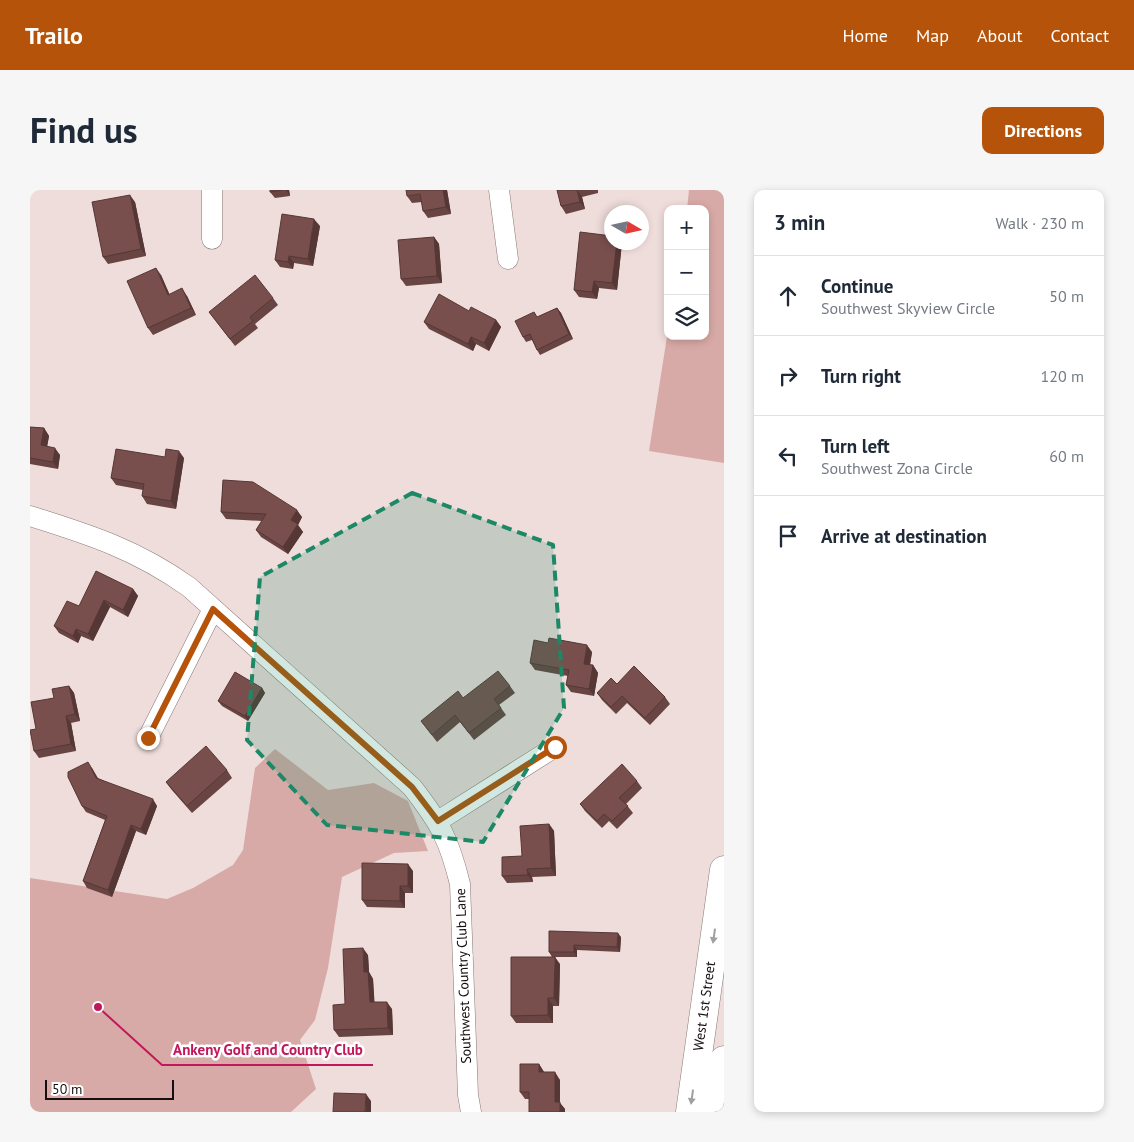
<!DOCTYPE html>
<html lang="en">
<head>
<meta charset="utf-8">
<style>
  body { margin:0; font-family:"PT Sans",sans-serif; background:#f6f6f7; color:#1f2937 }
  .controls { position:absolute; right:15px; top:15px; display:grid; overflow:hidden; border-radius:10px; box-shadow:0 2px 8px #0003 }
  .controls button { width:45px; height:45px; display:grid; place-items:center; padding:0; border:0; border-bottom:1px solid #e0e1e3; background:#fff; color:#1f2937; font:25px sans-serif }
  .compass { position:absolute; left:574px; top:15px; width:45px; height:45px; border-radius:50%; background:#fff; box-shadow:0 2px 8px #0003; rotate:99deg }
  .scale { position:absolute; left:15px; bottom:12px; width:129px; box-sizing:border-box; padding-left:5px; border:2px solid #150f0e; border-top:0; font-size:14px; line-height:18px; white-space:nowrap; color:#150f0e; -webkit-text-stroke:4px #fff; paint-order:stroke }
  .stop { position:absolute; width:15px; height:15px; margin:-11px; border:4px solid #b45309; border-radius:50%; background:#fff }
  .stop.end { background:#b45309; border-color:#fff; box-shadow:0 1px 5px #0008 }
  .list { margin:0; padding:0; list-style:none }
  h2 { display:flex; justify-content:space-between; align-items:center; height:65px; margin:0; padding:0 20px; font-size:21px }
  h2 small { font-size:16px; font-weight:400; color:#747a83 }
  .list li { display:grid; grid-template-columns:32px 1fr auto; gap:15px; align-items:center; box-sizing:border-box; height:80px; padding:0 20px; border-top:1px solid #e0e1e3 }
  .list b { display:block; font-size:19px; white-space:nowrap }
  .list p { margin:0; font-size:16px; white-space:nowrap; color:#747a83 }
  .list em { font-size:16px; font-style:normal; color:#747a83 }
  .icon { flex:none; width:28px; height:28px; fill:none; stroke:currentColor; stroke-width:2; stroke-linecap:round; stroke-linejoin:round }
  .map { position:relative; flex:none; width:694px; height:922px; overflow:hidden; border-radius:10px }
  header { display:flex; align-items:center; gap:30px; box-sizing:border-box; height:70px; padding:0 25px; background:#b45309; color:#fff }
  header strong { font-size:24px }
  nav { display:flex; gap:28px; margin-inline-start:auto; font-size:18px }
  .intro { display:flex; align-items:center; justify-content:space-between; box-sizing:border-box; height:120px; padding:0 30px }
  h1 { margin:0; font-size:35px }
  .button { padding:12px 22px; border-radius:10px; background:#b45309; color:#fff; font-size:18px; font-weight:700 }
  main { display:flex; gap:30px; padding:0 30px }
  aside { flex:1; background:#fff; border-radius:10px; box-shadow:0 2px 8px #0003 }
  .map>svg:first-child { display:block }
  .green { fill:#d8aaa7 }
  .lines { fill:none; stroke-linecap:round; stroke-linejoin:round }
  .street-casing { stroke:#877776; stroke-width:21 }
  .secondary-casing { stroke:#877776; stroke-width:29 }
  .street { stroke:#fff; stroke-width:20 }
  .secondary { stroke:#fff; stroke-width:28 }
  .wall { fill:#684442 }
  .shaded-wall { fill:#553736 }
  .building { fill:#794f4d; stroke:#553736 }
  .oneway { fill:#a19f9f }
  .route { stroke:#b45309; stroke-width:6 }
  .marked { fill:#1c8866; fill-opacity:0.2; stroke:#1c8866; stroke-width:4; stroke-dasharray:10 6; stroke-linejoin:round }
  .labels { text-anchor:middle; stroke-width:5; stroke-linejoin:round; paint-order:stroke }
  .street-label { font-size:14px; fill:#150f0e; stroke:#fff }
  .leader { fill:none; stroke:#c2185b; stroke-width:2 }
  .callout-dot { fill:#c2185b; stroke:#fff; stroke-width:2 }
  .callout-label { font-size:15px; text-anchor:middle; font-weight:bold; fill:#c2185b; stroke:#fff; stroke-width:5; stroke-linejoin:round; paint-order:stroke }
</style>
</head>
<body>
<header>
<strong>Trailo</strong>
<nav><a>Home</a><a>Map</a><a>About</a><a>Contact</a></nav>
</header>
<div class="intro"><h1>Find us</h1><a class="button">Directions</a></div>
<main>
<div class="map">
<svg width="694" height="922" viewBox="0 0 694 922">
  <rect width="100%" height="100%" fill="#efdddb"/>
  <g class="green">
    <path d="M659,0H694V273L619,261L638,140V146H675V19H657Z"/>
    <path d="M245,559L298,600L344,593L378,611L398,661L364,663L312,687L298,778L285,830L270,850L286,899L261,922H0V688L137,709L163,698L203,675L213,660L225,578Z"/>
  </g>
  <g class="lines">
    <g class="street-casing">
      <g id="street">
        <path d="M469,0L478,69"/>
        <path d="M182,49V0"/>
        <path d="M0,326C61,345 107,360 159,397L382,597C410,633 419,649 430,694L438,905L441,922"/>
        <path d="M118,548L183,419"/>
        <path d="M408,631L525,557"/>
      </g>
    </g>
    <g class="secondary-casing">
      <g id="secondary">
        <path d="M660,922L694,680"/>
        <path d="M687,922L694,870"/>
      </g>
    </g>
    <use href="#street" class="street"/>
    <use href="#secondary" class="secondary"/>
  </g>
  <g class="wall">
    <path d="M240,0H259L260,6L245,8L240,2Z"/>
    <path d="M417,0L421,24L398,28L393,21L392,12L382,13L377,6Z"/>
    <path d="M527,0H568V3L552,7L555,19L536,24L531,16Z"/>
    <path d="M105,12L116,66L78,74L73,67Z"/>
    <path d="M290,36L283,76L264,73L263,79L250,77L245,70Z"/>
    <path d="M404,47L409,54L412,93L376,96L371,89Z"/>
    <path d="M592,53L587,100L569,98L567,109L549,107L544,100Z"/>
    <path d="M131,85L139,104L157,106L166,125L123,145L118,138Z"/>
    <path d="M243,108L248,115L225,134L228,138L205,156L179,122Z"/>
    <path d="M527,118L531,123L543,149L510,165L507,160L502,150L496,152L493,147L508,127Z"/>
    <path d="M439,121L466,130L471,137L459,161L446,154L443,161L399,139L394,132Z"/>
    <path d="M0,237L14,238L19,246L17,256L30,265L28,279L0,274Z"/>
    <path d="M154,268L146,319L117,314L112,306L113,300L86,295L81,288Z"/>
    <path d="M193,290L272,327L268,335L273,342L258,364L231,347L226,340L232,331L196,329L191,322Z"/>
    <path d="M103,399L108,406L98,427L80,417L63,451L51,446L48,453L29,443L24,436L49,416Z"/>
    <path d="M562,462L560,475H563L568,483L564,506L541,502L536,495L538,486L505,480L500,473Z"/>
    <path d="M587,494L635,507L640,514L620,535L597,513L586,524L572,510L567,503Z"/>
    <path d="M39,496L44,503L50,531L41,533L46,561L9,568L4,561L6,539L24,508Z"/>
    <path d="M480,496L485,503L469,515L476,525L444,550L430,532L407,552L391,531L433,508Z"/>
    <path d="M232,498L235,503L218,531L192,516L188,511Z"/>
    <path d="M62,578L68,588L127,616L116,645L106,641L82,707L57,698L53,691L75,630L56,622L52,616Z"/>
    <path d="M197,580L202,588L162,623L141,599L136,592Z"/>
    <path d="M607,591L612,598L596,614L603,623L587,639L579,631L572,638L555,621L550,614Z"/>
    <path d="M519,634L524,641L526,686L502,687L503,692L477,693L472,686L492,666Z"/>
    <path d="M383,681V703H375V718L337,717L332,710Z"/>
    <path d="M519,741L591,747L590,762L547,760V767H522L519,762Z"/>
    <path d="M338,765L339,782L343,789L344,812L362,819L363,845L309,847L304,840Z"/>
    <path d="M530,774L529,816H523V833H486L481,826Z"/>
    <path d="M509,874L514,882L530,890V913L535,919V922H499V909H495L490,902Z"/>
  </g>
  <g class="shaded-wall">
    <path d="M256,0H259L260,6Z"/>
    <path d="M413,0H417L421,24L416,17Z"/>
    <path d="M547,0L552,7L555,19L550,12Z"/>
    <path d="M100,5L105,12L116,66L111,59Z"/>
    <path d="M284,29L290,36L283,76L278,69Z"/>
    <path d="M404,47L409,54L412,93L407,86Z"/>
    <path d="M587,52H592V53L587,100L582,93Z"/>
    <path d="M259,66L264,73L263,79L258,72Z"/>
    <path d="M126,78L131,85L143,112L138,105Z"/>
    <path d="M564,91L569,98L567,109L562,102Z"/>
    <path d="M152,98L157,106L166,125L161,118Z"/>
    <path d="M527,118L531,123L543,149L539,144Z"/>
    <path d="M466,130L471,137L459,161L454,153Z"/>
    <path d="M441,147L446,154L443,161L438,154Z"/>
    <path d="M14,238L19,246L16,263L11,255Z"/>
    <path d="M25,258L30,265L28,279L23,272Z"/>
    <path d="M149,261L154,268L146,319L141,311Z"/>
    <path d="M267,320L272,327L268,335L273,342L258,364L253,357L261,330Z"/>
    <path d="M103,399L108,406L98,427L93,420Z"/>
    <path d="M74,410L80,417L63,451L58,444Z"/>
    <path d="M46,439L51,446L48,453L43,446Z"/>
    <path d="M557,455L562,462L559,481L554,474Z"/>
    <path d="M563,475L568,483L564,506L559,499Z"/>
    <path d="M39,496L44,503L50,531L45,524Z"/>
    <path d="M232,498L235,503L218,531L215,526Z"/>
    <path d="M36,526L41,533L46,561L41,554Z"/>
    <path d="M58,572L62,578L70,594L66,588Z"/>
    <path d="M123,609L127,616L116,645L111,639Z"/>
    <path d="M519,634L524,641L526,686L521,678Z"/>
    <path d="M101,635L106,641L82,707L78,700Z"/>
    <path d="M378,674L383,681V703L378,696Z"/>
    <path d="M497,679L502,687L503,692L498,685Z"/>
    <path d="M370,696L375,703V718L370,711Z"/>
    <path d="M588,743L591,747L590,762L587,757Z"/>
    <path d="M544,755L547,760V767L544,762Z"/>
    <path d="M333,758L338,765L339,782L343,789L345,819L340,812L334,782Z"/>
    <path d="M525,767L530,774L529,816L524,808Z"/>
    <path d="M518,808L523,816V833L518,825Z"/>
    <path d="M357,812L362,819L363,845L358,838Z"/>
    <path d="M509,874L514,882V889L509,882Z"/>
    <path d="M525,882L530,890V913L535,919V922H530L525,912Z"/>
    <path d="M336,904L341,911V922H335Z"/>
  </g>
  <g class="building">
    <path d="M240,0H252L240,2Z"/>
    <path d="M376,0H413L416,17L393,21L390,4L377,6Z"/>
    <path d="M527,0H547L550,12L531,16Z"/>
    <path d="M100,5L111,59L73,67L62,12Z"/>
    <path d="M252,24L284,29L278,69L259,66L258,72L245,70Z"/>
    <path d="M550,42L582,46V52H587L582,93L564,91L562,102L544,100Z"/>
    <path d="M404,47L407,86L371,89L368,50Z"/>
    <path d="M126,78L138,105L152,98L161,118L118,138L97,91Z"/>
    <path d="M225,85L243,108L220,127L223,131L200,149L179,122Z"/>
    <path d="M409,104L439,121L441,117L466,130L454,153L441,147L438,154L394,132Z"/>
    <path d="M527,118L539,144L507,160L500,144L493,147L485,131L504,122L507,127Z"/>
    <path d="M0,237L14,238L11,255L25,258L23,272L0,268Z"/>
    <path d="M86,259L135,267L136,259L149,261L141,311L112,306L114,294L81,288Z"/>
    <path d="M193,290L223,292L267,320L261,330L268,334L253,357L226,340L236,324L191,322Z"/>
    <path d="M66,381L103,399L93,420L74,410L58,444L46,439L43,446L24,436L37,411L49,416Z"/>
    <path d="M519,448L557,455L554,474L563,475L559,499L536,495L539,480L500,473L504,450L518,453Z"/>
    <path d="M604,476L635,507L615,528L592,506L581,517L567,503L581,488L587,494Z"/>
    <path d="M468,481L480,496L464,509L471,518L439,543L425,525L402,545L391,531L428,501L433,508Z"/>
    <path d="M205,482L232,498L215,526L188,511Z"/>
    <path d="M39,496L45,524L36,526L41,554L4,561L0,540L6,539L1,512L24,508L22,499Z"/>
    <path d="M176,556L197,580L157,616L136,592Z"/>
    <path d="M58,572L66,588L123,609L111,639L101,635L78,700L53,691L77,626L52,616L38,587V582Z"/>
    <path d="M592,574L607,591L589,608L598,616L582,631L574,624L567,631L550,614Z"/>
    <path d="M519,634L521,678L497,679L498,685L472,686V667L492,666L490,636Z"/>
    <path d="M332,673L378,674V696H370V711L332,710Z"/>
    <path d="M519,741L588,743L587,757L544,755V762H519Z"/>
    <path d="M333,758L334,782H338L340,812H357L358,838L304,840L303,815L315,814L313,759Z"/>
    <path d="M481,767H525L524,808H518V825L481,826Z"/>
    <path d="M490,874H509V882H525V912H530V922H499V902H490Z"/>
    <path d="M304,903L336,904L335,922H303Z"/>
  </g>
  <defs><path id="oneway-solid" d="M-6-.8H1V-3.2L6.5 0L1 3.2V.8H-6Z" transform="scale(1.25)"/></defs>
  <g class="oneway">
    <use href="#oneway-solid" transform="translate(684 746) rotate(98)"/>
    <use href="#oneway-solid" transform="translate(662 907) rotate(98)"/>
  </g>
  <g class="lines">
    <path class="route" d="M118,548L183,419L382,597L408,631L525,557"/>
  </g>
  <path class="marked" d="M382,303L523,355L534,518L453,652L297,635L217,550L230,387Z"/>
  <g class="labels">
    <g class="street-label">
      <text transform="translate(433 786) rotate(-92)" y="5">Southwest Country Club Lane</text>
      <text transform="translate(674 816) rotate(-82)" y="5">West 1st Street</text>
    </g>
  </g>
  <path class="leader" d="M68 817L132 875H343"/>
  <circle class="callout-dot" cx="68" cy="817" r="5"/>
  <g class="callout-label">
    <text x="238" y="865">Ankeny Golf and Country Club</text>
  </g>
</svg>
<div class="controls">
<button>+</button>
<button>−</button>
<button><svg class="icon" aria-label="layers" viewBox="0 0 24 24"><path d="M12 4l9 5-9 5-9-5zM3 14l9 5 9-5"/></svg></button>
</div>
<svg class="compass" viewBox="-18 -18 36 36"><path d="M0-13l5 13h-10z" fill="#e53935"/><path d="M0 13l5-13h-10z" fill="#747a83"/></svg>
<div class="scale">50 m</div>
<div class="stop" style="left:525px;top:557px"></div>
<div class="stop end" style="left:118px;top:548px"></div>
</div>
<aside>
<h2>3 min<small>Walk · 230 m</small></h2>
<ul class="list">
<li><svg class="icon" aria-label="ahead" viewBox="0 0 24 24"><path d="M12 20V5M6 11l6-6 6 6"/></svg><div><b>Continue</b><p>Southwest Skyview Circle</p></div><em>50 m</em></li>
<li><svg class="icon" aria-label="right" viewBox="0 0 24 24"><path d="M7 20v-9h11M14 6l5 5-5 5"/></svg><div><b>Turn right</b></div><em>120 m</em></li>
<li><svg class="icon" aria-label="left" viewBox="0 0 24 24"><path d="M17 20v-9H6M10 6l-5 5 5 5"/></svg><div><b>Turn left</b><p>Southwest Zona Circle</p></div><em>60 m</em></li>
<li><svg class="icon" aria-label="arrive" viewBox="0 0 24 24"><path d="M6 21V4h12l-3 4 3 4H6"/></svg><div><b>Arrive at destination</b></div></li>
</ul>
</aside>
</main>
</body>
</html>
